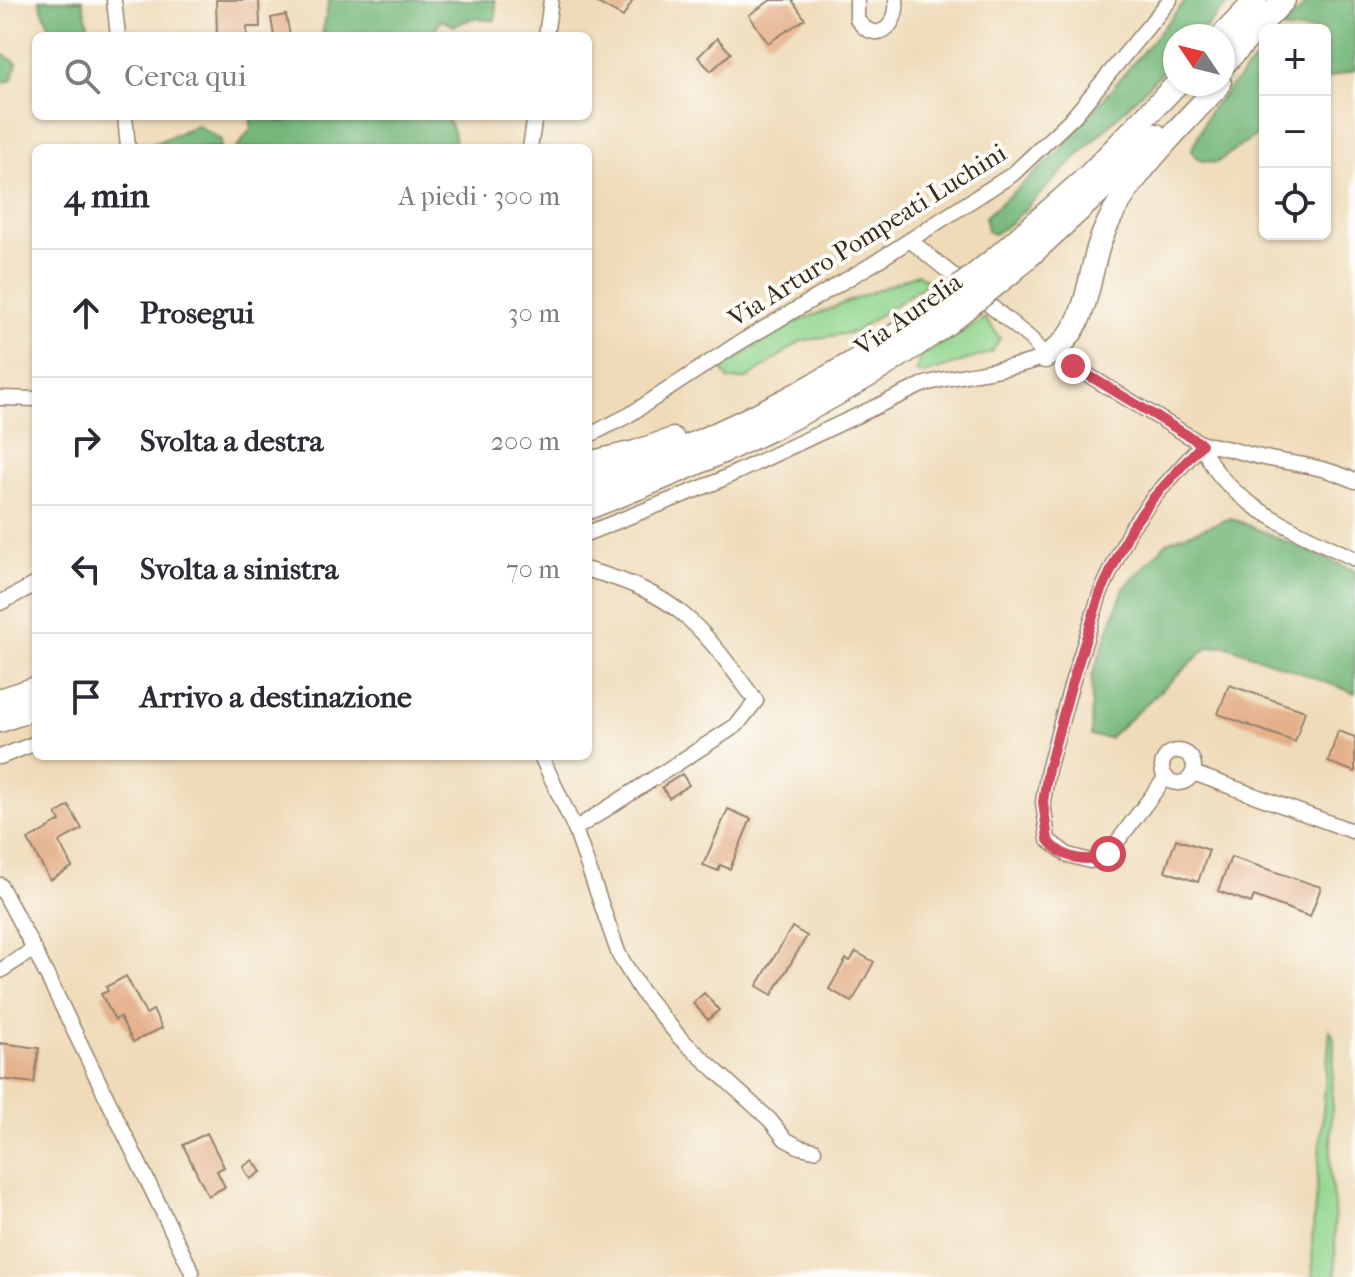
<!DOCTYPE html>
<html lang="it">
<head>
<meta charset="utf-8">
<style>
  body { margin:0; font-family:"IM FELL French Canon",serif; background:#f7f7f7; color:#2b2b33 }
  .controls { position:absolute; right:24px; top:24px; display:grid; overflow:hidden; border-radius:12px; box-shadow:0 2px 6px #0004 }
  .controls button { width:72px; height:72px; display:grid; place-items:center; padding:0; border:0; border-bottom:2px solid #e1e1e2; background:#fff; color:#2b2b33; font:40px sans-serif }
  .compass { position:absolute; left:1163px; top:24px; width:72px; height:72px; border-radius:50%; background:#fff; box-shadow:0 2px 6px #0004; rotate:305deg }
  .stop { position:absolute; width:24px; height:24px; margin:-18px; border:6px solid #d1495b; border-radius:50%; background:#fff }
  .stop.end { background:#d1495b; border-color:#fff; box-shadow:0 2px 8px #0008 }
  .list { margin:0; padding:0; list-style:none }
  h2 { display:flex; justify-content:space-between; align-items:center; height:104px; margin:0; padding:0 32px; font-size:34px }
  h2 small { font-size:26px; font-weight:400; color:#7c7c81 }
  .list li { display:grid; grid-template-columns:52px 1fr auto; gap:24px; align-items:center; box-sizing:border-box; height:128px; padding:0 32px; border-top:2px solid #e1e1e2 }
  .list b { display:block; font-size:30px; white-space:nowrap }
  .list em { font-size:26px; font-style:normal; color:#7c7c81 }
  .icon { flex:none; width:44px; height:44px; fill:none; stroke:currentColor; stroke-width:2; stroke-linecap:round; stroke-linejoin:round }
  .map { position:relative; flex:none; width:1355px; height:1277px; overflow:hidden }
  .search { position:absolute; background:#fff; box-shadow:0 2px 6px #0004; left:32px; top:32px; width:560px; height:88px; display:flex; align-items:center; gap:20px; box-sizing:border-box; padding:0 28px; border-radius:12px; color:#7c7c81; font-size:30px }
  .panel { position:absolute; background:#fff; box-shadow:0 2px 6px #0004; left:32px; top:144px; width:560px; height:616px; border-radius:12px }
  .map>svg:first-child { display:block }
  .green { fill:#92d68e; stroke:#668056; stroke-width:2 }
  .forest { fill:#75b779; stroke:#58704c; stroke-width:2 }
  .building { fill:#e5b18b }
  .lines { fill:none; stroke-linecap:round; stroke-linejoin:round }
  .minor-casing { stroke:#95826c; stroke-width:17 }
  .highway-casing { stroke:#95826c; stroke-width:25 }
  .minor { stroke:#fff; stroke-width:14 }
  .highway { stroke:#fff; stroke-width:22 }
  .highway-bridge-casing { stroke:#95826c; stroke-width:25; stroke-linecap:butt }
  .highway-bridge { stroke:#fff; stroke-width:22 }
  .route { stroke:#d1495b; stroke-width:10 }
  .labels { text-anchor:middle; stroke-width:8; stroke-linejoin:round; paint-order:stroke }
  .street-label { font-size:26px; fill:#3b2a1e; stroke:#fdfcf7 }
</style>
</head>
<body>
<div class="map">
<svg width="1355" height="1277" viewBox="0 0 1355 1277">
  <rect width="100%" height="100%" fill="#fdfcf7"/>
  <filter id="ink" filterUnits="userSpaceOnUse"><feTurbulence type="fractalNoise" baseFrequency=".0125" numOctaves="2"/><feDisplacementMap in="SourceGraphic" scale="16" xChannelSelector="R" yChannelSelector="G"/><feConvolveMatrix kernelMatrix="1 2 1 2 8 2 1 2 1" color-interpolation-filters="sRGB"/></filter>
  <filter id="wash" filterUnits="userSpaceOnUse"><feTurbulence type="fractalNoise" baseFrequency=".006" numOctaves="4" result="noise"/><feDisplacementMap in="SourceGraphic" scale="32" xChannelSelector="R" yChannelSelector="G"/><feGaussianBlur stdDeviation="1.8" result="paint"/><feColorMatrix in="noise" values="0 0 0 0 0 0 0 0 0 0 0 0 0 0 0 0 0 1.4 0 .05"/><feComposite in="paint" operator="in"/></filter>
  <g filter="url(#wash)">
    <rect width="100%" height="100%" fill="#efdbb9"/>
    <g class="green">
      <path d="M917,274L929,282L854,332L801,341L747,379L729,380L721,368L792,324Z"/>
      <path d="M985,318L1000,338L992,352L924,374L916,371L920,357Z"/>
      <path d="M1330,1030L1334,1038L1330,1176L1334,1205L1336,1277H1313L1312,1240Z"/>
    </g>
    <g class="forest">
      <path d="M39,0H82L91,36H53Z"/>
      <path d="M329,0H495L496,15L494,21L473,18L454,26L441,19L432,36H322Z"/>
      <path d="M1186,0H1232L1197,36H1175V59L1012,222L994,234L987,231L985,217L1058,153Z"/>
      <path d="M1309,0H1355V70L1325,79V30H1282Z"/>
      <path d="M1265,49V129L1216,163L1199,160L1191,151L1210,110Z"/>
      <path d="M0,52L17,63L12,80L0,84Z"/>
      <path d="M251,116H272L279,122L302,116H443C452,122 456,138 454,148H236L251,129Z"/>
      <path d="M197,125L221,140V148H144Z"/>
      <path d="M1231,518L1355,571V693L1225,645L1207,648L1109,738L1091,736L1092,676L1124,588L1168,541Z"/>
    </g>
    <g id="blocks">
      <g class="building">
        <path d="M216,0H259L260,27H247V36H217Z"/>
        <path d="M592,0H633L623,17Z"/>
        <path d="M771,0H792L805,19L768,43L749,15Z"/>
        <path d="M286,15L290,36H274L271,18Z"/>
        <path d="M717,38L731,53L711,71L698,57Z"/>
        <path d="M1229,685L1305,711L1295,742L1218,714Z"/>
        <path d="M1338,731L1355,737V772L1328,762Z"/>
        <path d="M682,774L689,785L669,798L662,787Z"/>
        <path d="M69,806L82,829L59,842L72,867L50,880L28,840L60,821L56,814Z"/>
        <path d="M728,809L751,819L730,869L720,865L718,871L703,865Z"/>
        <path d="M1176,839L1209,850L1198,882L1165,871Z"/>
        <path d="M1231,857L1321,887L1310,917L1254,896L1251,903L1218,891Z"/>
        <path d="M792,927L807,936L772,995L757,986Z"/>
        <path d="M856,952L874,962L852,1002L829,989L846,959L850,961Z"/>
        <path d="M126,976L146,1014L153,1010L162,1028L133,1042L120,1017L115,1020L101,994L108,991L106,987Z"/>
        <path d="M704,993L719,1010L708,1020L693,1003Z"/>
        <path d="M0,1043L39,1048L34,1083L0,1079Z"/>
        <path d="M207,1133L224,1167L217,1171L225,1187L208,1196L183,1145Z"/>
        <path d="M253,1160L261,1172L250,1179L243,1167Z"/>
      </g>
    </g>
  </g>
  <g filter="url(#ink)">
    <use href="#blocks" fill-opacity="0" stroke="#95826c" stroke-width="2"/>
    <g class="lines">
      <g class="minor-casing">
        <g id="minor">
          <path d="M114,0L118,36"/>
          <path d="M857,0V19C875,46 899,27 896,0"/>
          <path d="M546,36L551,0"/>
          <path d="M125,116L128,148"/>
          <path d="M530,148L535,116"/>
          <path d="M1073,366L1202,444C1221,503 1304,534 1355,559"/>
          <path d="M0,398L36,399"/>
          <path d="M588,436L629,415L734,346L871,265L1013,174L1074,116L1170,0"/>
          <path d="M588,533L716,482L922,385C963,372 1006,372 1045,357L1031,339L911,241"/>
          <path d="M0,603L36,584"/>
          <circle cx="1178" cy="767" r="16"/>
          <path d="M541,756L575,829L619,955L641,991L680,1038L770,1120L785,1139L800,1147L814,1150"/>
          <path d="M0,757L36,743"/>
          <path d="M1193,773L1355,832"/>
          <path d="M1166,777L1108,854L1090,861L1068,855L1048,840L1043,802L1048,770L1071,686L1100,594L1131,528L1153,498L1202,444C1226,446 1246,455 1270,459C1300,465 1327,467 1355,481"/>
          <path d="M575,829L737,725L756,701C701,627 681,595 588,570"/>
          <path d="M0,885L34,949L192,1272"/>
          <path d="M0,971L34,949"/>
        </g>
      </g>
      <g class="highway-casing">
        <g id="highway">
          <path d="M1222,36L1256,0"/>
          <path d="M1223,65L1284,0"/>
          <path d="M998,256L1088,176L1177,84"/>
          <path d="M1012,272L1097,194L1156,135"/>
          <path d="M1045,357C1088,332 1086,286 1099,245C1120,182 1177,132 1220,84"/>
          <path d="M588,463L635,452L673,439"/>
          <path d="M588,486C709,441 826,387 931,310"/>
          <path d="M588,508C715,459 837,404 948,323"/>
          <path d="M0,700L36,688"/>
          <path d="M0,721L36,708"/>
        </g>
      </g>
      <use href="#minor" class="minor"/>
      <use href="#highway" class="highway"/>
      <g class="highway-bridge-casing">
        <g id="highway-bridge">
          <path d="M931,310L998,256"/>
          <path d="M948,323L1012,272"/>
        </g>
      </g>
      <use href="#highway-bridge" class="highway-bridge"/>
    </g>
  </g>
  <g class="lines" filter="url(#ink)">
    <path class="route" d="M1073,366L1202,444L1153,498L1131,528L1100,594L1071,686L1048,770L1043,802L1048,840C1062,859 1088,864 1108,854"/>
  </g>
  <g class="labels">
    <g class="street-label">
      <text transform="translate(867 235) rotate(-32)" y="9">Via Arturo Pompeati Luchini</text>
      <text transform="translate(908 314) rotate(-35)" y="9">Via Aurelia</text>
    </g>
  </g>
</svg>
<div class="controls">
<button>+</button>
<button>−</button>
<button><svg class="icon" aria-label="locate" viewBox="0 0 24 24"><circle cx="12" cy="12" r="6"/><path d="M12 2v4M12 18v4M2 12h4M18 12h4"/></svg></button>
</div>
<svg class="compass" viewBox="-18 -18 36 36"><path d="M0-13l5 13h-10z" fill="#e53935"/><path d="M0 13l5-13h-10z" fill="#7c7c81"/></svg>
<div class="stop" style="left:1108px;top:854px"></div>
<div class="stop end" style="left:1073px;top:366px"></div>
<div class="search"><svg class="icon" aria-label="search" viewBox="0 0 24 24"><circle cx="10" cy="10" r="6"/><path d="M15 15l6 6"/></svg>Cerca qui</div>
<section class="panel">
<h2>4 min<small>A piedi · 300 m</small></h2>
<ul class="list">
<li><svg class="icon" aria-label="ahead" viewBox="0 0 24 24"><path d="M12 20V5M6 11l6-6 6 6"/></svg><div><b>Prosegui</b></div><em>30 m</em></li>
<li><svg class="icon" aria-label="right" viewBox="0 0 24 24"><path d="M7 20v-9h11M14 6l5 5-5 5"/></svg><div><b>Svolta a destra</b></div><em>200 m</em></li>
<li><svg class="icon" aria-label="left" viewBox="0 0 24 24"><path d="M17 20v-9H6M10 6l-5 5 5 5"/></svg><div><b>Svolta a sinistra</b></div><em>70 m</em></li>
<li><svg class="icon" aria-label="arrive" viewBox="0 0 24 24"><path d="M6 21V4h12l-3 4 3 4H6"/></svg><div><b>Arrivo a destinazione</b></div></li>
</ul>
</section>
</div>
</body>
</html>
